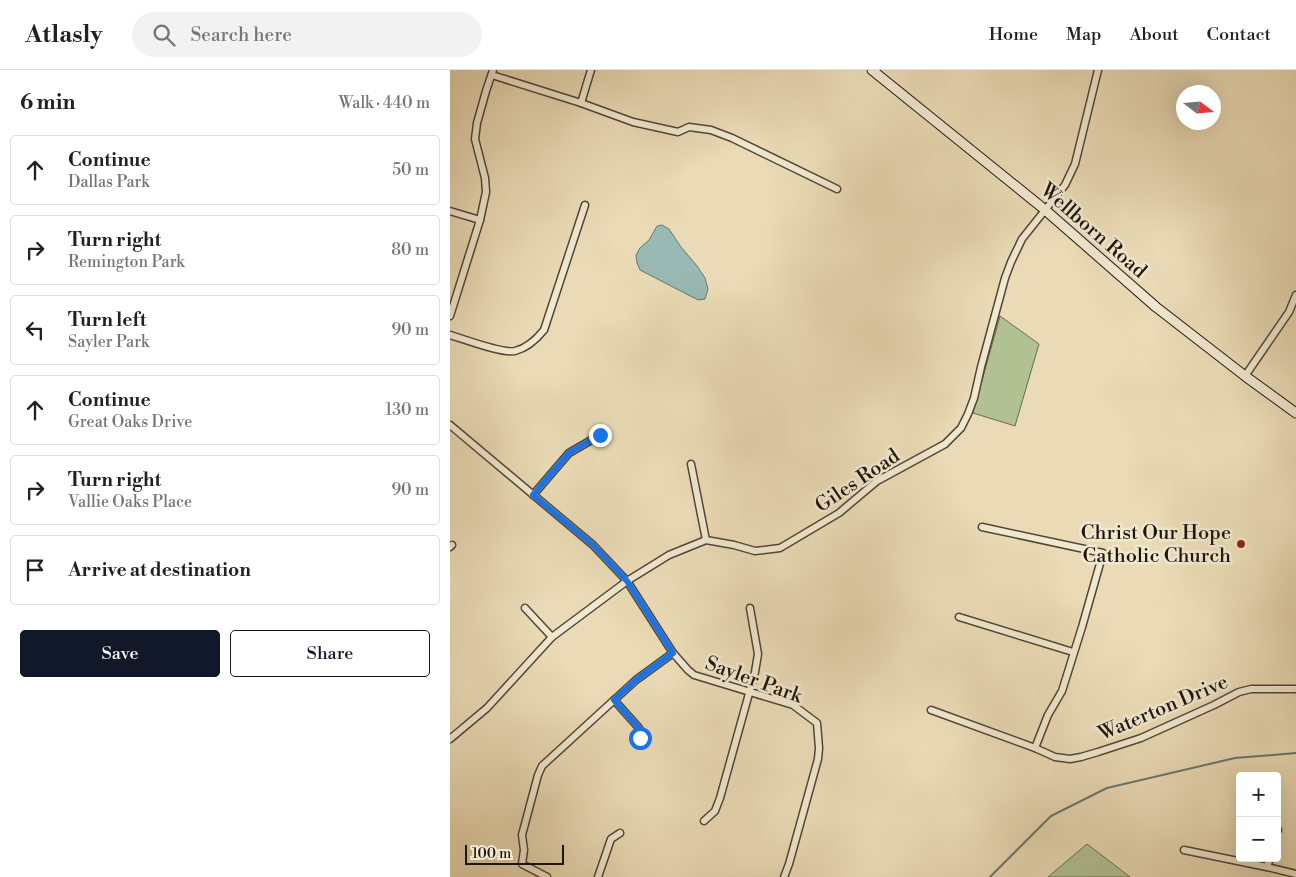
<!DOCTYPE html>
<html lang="en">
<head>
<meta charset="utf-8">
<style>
  body { margin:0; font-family:"Libre Bodoni",serif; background:#f2f2f2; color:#202124 }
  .controls { position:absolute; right:15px; bottom:15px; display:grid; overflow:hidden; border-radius:5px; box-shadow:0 5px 20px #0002 }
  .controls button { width:45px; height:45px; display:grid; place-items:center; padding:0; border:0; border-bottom:1px solid #e0e0e0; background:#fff; color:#202124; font:25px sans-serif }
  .compass { position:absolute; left:726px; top:15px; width:45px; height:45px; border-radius:50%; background:#fff; box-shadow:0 5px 20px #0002; rotate:106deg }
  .scale { position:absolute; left:15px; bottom:12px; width:99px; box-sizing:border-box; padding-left:5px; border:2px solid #1e150b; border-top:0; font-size:14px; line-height:18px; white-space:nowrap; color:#1e150b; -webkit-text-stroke:4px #f1e8d0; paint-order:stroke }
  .stop { position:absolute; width:15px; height:15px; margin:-11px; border:4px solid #1a73e8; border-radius:50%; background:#fff }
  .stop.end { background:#1a73e8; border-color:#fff; box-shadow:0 1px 5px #0008 }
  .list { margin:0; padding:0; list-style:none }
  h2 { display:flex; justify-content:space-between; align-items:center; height:65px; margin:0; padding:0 20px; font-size:21px }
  h2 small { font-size:16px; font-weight:400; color:#757577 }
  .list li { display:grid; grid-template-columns:32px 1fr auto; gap:15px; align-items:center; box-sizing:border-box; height:70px; margin:0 10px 10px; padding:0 10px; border:1px solid #e0e0e0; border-radius:5px }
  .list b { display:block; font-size:19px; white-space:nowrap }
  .list p { margin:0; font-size:16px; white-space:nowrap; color:#757577 }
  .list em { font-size:16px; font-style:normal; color:#757577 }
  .actions { display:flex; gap:10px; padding:15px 20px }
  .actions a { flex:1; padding:11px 0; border:1px solid #111827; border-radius:5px; text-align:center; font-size:18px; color:#111827 }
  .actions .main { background:#111827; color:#fff }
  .icon { flex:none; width:28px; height:28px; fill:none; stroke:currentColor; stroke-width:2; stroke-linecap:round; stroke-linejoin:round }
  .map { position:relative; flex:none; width:846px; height:807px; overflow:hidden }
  header { display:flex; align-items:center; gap:30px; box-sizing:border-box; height:70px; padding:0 25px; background:#fff; border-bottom:1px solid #e0e0e0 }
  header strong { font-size:24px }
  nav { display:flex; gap:28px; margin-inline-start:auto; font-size:18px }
  .search { width:350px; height:45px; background:#f2f2f2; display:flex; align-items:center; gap:12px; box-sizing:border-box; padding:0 18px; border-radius:28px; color:#757577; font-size:19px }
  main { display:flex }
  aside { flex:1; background:#fff }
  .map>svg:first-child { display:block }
  .green { fill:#b1c192; stroke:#686b4e }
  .water { fill:#99b9b5; stroke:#687771 }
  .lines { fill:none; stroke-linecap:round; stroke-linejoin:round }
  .stream { stroke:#687771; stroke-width:2 }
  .street-casing { stroke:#514636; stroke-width:9 }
  .secondary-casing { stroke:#1e150b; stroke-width:11 }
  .street { stroke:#f1e8d0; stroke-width:6 }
  .secondary { stroke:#f1e8d0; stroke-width:9 }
  .route { stroke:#1a73e8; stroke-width:6 }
  .poi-dot { fill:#8f2418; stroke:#f1e8d0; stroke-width:2 }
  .labels { text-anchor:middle; stroke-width:5; stroke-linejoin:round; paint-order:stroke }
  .street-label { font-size:20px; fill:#1e150b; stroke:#f1e8d0 }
  .poi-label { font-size:20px; fill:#1e150b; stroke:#f1e8d0; text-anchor:end }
</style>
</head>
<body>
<header>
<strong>Atlasly</strong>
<div class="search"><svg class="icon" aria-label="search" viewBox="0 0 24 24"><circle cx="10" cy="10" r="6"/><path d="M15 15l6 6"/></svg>Search here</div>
<nav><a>Home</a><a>Map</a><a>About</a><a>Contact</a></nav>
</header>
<main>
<aside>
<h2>6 min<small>Walk · 440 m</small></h2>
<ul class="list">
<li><svg class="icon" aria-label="ahead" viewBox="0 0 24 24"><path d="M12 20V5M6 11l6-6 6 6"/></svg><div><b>Continue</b><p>Dallas Park</p></div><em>50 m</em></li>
<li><svg class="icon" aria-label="right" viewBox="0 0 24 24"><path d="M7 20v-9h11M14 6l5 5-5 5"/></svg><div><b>Turn right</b><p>Remington Park</p></div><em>80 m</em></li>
<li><svg class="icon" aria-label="left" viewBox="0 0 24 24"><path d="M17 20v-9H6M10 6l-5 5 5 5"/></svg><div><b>Turn left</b><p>Sayler Park</p></div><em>90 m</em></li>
<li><svg class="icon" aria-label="ahead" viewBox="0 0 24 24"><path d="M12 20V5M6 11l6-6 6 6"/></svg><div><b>Continue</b><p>Great Oaks Drive</p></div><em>130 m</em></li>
<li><svg class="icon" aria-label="right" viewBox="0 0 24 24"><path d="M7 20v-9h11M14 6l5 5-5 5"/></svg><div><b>Turn right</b><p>Vallie Oaks Place</p></div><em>90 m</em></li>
<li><svg class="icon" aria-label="arrive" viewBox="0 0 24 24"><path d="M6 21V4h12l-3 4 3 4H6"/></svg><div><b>Arrive at destination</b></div></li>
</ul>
<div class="actions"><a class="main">Save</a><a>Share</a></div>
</aside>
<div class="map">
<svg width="846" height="807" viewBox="0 0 846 807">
  <rect width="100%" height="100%" fill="#eadbb6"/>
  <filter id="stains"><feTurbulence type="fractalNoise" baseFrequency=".004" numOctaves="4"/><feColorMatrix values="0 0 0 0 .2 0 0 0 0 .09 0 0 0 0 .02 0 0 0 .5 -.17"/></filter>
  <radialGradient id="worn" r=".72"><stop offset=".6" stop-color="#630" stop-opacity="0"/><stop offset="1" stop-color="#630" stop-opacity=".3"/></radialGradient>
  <g class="green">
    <path d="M550,246L589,274L565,356L523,343Z"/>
    <path d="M637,774L680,807H598Z"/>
  </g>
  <path class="water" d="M212,155L219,159L231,177L247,196L255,208L258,219L255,229L248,230L190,200L187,193L186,185L190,178L199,170L207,156Z"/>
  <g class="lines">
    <path class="stream" d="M540,807L601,746L657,718L785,688L846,683"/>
    <g class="street-casing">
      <g id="street">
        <path d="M42,5L131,33L183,52L228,62L239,57L261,60L282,68L387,119"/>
        <path d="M131,33L141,0"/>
        <path d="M0,141L30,150"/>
        <path d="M0,246L30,150L36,122L35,108L25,69L27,53L36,21L43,0"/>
        <path d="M0,265C14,269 53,284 65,281C77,278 86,270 94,260L135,135"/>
        <path d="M795,306L839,242L846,225"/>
        <path d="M0,355L143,475L177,511L223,583L238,600L244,605L343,635L367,653L369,678L368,689L339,794L334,807"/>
        <path d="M241,394L256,470"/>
        <path d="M83,425L119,383L150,365"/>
        <path d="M532,457L653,483L632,557L612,621L598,645L585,678"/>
        <path d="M0,477L2,475"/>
        <path d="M75,538L102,567"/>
        <path d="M509,547L623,582"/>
        <path d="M164,630L189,658V668"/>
        <path d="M481,640L585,678L605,687L620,689L631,687L648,682L691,668L764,635L789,622L801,619H846"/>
        <path d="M0,669L37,638L102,567L177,511L219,485L256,470L284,475L305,481L330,478L389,443L427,411L495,374L511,358L518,344L524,328L531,297L555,208L561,192L572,169L615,115L625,94L648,0"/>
        <path d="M254,751L265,741L270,728L305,602L308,584L300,538"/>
        <path d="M827,761L828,760"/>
        <path d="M734,780L817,797L846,804"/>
        <path d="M817,797L820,788"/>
        <path d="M97,807L72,794L74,780L72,765L88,705L92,696L186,610L223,583"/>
        <path d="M148,807L161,769L170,763"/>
      </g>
    </g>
    <g class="secondary-casing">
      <path id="secondary" d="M422,0L594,139L706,237L795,306L846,343"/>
    </g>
    <use href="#street" class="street"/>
    <use href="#secondary" class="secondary"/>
  </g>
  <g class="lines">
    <path class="route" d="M150,365L119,383L83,425L143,475L177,511L223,583L186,610L164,630L189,658L190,668"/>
  </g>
  <circle class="poi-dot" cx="791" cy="474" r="5"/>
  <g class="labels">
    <g class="street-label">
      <text transform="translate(644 160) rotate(41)" y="7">Wellborn Road</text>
      <text transform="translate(407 410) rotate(-34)" y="7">Giles Road</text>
      <text transform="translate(304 609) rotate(20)" y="7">Sayler Park</text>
      <text transform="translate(713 637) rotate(-23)" y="7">Waterton Drive</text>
    </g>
    <g class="poi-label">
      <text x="781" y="469">Christ Our Hope<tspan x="781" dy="23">Catholic Church</tspan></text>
    </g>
  </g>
  <rect width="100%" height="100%" filter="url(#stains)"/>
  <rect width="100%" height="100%" fill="url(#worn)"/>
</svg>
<div class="controls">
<button>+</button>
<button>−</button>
</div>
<svg class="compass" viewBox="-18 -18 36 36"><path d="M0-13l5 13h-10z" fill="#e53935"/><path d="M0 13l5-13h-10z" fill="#757577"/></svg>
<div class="scale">100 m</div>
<div class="stop" style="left:190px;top:668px"></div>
<div class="stop end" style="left:150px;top:365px"></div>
</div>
</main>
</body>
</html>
